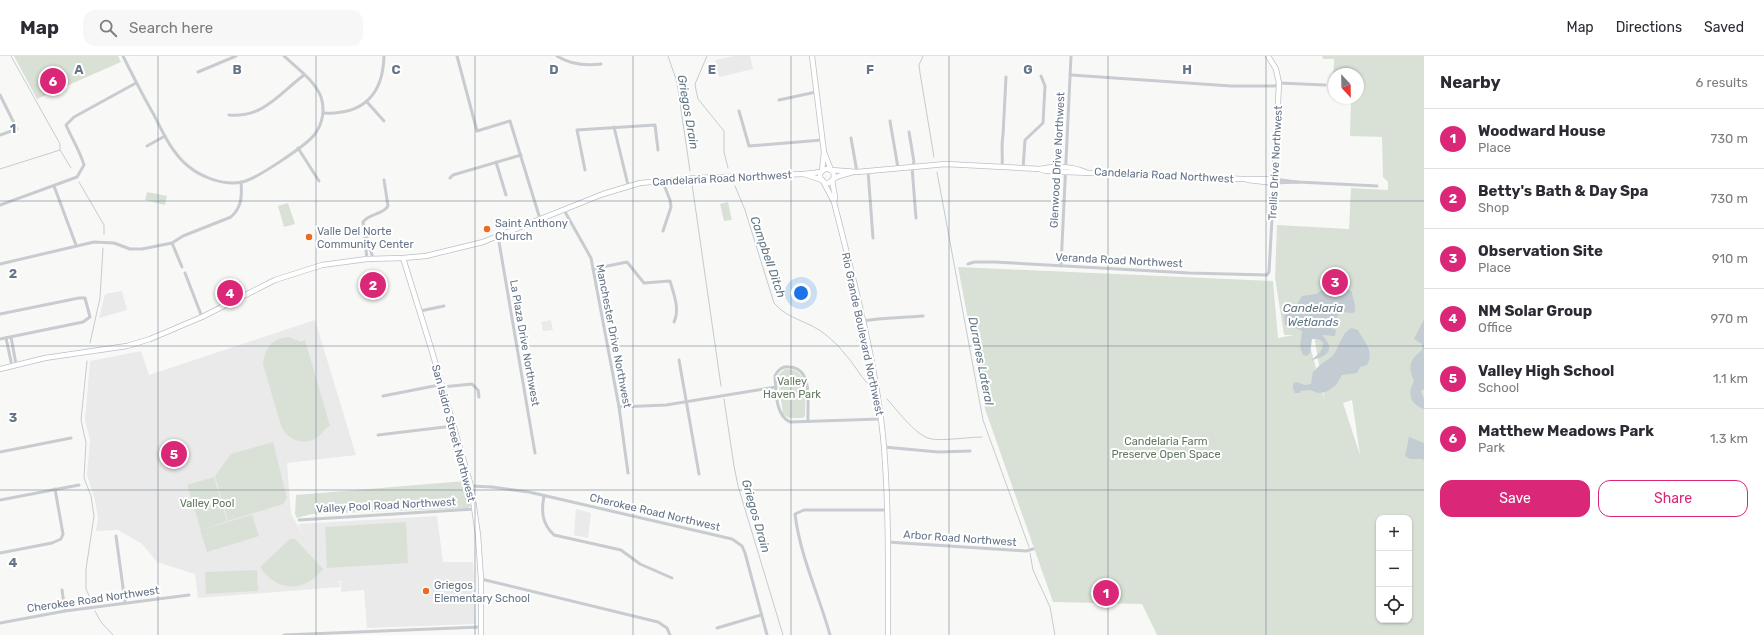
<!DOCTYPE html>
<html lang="en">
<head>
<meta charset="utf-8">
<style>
  body { margin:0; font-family:Rubik,sans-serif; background:#f7f7f7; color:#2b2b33 }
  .controls { position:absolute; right:12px; bottom:12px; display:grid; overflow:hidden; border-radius:8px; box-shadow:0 1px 3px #0004 }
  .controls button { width:36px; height:36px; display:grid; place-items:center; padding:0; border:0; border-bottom:1px solid #e1e1e2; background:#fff; color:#2b2b33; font:20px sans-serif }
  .compass { position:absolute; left:1328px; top:12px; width:36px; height:36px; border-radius:50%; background:#fff; box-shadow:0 1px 3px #0004; rotate:158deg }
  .you { position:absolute; left:801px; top:237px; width:14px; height:14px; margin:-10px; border:3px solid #fff; border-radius:50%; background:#1a73e8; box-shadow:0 0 0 6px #1a73e833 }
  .badge { display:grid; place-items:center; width:26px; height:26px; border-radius:50%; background:#db2777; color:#fff; font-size:13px; font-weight:700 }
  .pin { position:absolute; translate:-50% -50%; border:2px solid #fff; box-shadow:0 1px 4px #0006 }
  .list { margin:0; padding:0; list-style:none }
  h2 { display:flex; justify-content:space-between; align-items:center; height:52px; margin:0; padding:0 16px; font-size:17px }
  h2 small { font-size:13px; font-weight:400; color:#7c7c81 }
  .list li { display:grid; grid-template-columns:26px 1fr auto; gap:12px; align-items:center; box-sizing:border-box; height:60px; padding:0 16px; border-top:1px solid #e1e1e2 }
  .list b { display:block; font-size:15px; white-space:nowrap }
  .list p { margin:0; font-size:13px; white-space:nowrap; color:#7c7c81 }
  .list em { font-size:13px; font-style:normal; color:#7c7c81 }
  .actions { display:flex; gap:8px; padding:12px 16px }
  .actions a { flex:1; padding:9px 0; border:1px solid #db2777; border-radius:12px; text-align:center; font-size:14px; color:#db2777 }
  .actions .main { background:#db2777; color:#fff }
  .icon { flex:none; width:22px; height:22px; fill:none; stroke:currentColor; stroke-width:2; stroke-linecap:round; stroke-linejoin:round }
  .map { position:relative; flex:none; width:1424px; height:579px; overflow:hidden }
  header { display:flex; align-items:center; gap:24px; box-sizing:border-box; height:56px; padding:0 20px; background:#fff; border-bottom:1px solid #e1e1e2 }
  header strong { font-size:19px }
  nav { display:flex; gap:22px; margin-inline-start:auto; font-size:14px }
  .search { width:280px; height:36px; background:#f7f7f7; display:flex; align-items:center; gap:10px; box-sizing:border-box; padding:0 14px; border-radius:12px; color:#7c7c81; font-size:15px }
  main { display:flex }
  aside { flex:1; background:#fff }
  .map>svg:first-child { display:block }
  .built { fill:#e9eae9 }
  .green { fill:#d9e1d7; fill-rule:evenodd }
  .water { fill:#c3ccd2 }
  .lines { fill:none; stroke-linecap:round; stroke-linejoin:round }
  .stream { stroke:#c3ccd2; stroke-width:1 }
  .secondary-casing { stroke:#bdc0c6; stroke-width:6 }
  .street { stroke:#c8cbcf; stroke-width:3 }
  .secondary { stroke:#fff; stroke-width:4.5 }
  .grid { fill:none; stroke:#667589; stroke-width:1; stroke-opacity:0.55 }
  .poi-dot { fill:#ee6a20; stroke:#fff; stroke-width:1.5 }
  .labels { text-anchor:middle; stroke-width:4; stroke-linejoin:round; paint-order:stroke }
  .street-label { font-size:11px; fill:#667589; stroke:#fff }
  .poi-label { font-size:11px; fill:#667589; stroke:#fff; text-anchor:start }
  .park-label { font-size:11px; fill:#637a61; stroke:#fff }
  .water-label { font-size:12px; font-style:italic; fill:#627784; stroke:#fff }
  .grid-label { font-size:13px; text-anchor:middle; font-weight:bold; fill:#667589; stroke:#fff; stroke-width:4; stroke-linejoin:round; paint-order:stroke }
</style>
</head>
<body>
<header>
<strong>Map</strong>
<div class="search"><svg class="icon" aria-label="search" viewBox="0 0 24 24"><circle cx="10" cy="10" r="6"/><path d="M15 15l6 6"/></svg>Search here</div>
<nav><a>Map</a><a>Directions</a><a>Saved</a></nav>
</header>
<main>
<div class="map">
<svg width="1424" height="579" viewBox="0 0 1424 579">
  <rect width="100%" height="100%" fill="#f8f9f6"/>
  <g class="built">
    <path d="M735,0H750L753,13L719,21L715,4Z"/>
    <path d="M122,235L127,254L99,262L105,238Z"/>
    <path d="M315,264L356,399L287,407L291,458L308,487L298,468L437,460L443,506H473L476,568L367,572L364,534L341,536V525H335L340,526V531L198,542L195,518L157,506L142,488L118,474L96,475L98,462L95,444L87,419L90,384L85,364L90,305L141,295L149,319Z"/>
    <path d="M551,264L553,274L543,275L541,266Z"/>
    <path d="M576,453L591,457L588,482L574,479Z"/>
  </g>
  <g class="green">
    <path d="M14,0H118L121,6L37,43Z"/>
    <path d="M1322,0H1424V579H1157L1142,548L1053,546L985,353L958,211L1273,225L1278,282L1294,279H1284L1275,222L1277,169L1349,173L1351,132L1388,134V126L1383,121L1382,81L1350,80L1351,42H1358V18H1334V33L1333,32L1334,3H1323ZM1307,279H1314L1325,346V345ZM1352,344L1360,399L1343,347ZM1379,462H1409V564H1379Z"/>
    <path d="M147,136L167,140L165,149L145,144Z"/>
    <path d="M728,146L732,164L724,165L720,148Z"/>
    <path d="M288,147L295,168L284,171L278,150Z"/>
    <path d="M289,281L301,286L305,284L330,370C324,372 324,376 319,380C305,391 288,385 281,370L263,308C265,292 272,282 289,281Z"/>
    <path d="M785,313C811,311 805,343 805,360L803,362H789L783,358L778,323L779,318Z"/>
    <path d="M273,386L287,442L283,448L228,465L215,420L231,398Z"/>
    <path d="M214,421L227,465L201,474L187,429Z"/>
    <path d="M465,425L471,450L468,452L312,458L297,462L295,458L296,439Z"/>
    <path d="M252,459L259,480L207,496L200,474Z"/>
    <path d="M406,466L408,507L327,512L325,471Z"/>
    <path d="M290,483H295L323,513C305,537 276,536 260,511Z"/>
    <path d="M257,514L258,535L206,538L205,516Z"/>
  </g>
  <g class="water">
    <path d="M1329,230L1347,232L1352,236C1353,243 1356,250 1355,256C1350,259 1345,254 1339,257L1337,262L1332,263L1331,272L1336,274L1335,280L1322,279C1336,293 1328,301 1311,304C1318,299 1323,295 1323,286L1318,283H1312L1310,297L1307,300L1303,299L1300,291L1302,275C1297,271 1291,272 1285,269L1284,259L1293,255L1302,240L1316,238Z"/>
    <path d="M1424,263V333L1421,335L1424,343V353C1410,348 1407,338 1414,325C1408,309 1409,305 1422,294V288L1414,283Z"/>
    <path d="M1351,272L1358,274C1364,286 1375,295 1367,309L1360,311L1357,317L1342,319L1336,329L1326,336L1318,337L1310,334L1300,335V337H1295L1293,333V328L1296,326L1305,329L1311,328L1313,315H1315C1319,307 1329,305 1334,298C1340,289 1341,278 1351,272Z"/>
    <path d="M1409,381L1424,387V405L1423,403H1410L1405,400Z"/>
  </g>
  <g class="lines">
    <g class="stream">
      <path d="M11,0L60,88V94"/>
      <path d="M668,0L677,26L690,115"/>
      <path d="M707,0L695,28L696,34L698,43L724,75V96L728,112"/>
      <path d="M923,0L919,9L920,17L934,101"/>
      <path d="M0,113L60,94L71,112"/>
      <path d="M937,116L983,364L1029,491"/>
      <path d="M79,126L104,169V178"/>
      <path d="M692,128L721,330"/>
      <path d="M735,130L745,154L774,247C788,264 810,265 826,279C833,285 839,290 844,297C854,307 859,319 869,329"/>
      <path d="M90,287L100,242L103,192"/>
      <path d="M87,305L81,364L86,387L84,422L91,440L94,460L86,513V533L93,548"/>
      <path d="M724,343L734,410L738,430L783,579"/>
      <path d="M887,343C897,354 914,377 928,382C937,386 970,381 982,381"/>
      <path d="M1030,497L1033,514L1050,551L1055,579"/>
      <path d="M95,555L101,566L113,579"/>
    </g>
    <g class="secondary-casing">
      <g id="secondary">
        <path d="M812,0L824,96L831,114"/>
        <path d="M1040,113L1046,115L1066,116L1243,123H1274"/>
        <circle cx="827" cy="120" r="7"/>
        <path d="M831,114L857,116L946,108L1040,113C1052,110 1074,110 1085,116"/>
        <path d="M822,115L824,96"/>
        <path d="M804,118L822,124"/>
        <path d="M833,123L839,120L853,116"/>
        <path d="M832,124L835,141L834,146C854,226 877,309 884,391C889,454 888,517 888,579"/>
        <path d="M1248,124L1274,127L1279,27L1276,13L1268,0"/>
        <path d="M823,125L834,146"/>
        <path d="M403,202L431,292L471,430L478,479L481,523V579"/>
        <path d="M0,313L45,302L127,290L150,283L202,261L275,224L322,209L367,203L403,202L426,200L483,186L603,138L640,127L695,122L804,118L821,116"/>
      </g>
    </g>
    <g class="street">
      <path d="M123,0C133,20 143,40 154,59C163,77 172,97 188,110C201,121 224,130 242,126C255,124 307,89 315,78C323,67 325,53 321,41C315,25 296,11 284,0"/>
      <path d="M457,0L477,75L510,65L540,163"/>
      <path d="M557,0C571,9 586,10 601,8"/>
      <path d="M198,16L236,0"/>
      <path d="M1071,19L1231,30H1275L1279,27L1325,29"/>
      <path d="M0,39L17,73L0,79"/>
      <path d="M779,44L816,36"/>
      <path d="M367,46L384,65"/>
      <path d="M739,55L749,90L822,84"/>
      <path d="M323,57C363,59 383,39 384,0"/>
      <path d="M229,59C263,62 279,38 304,19"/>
      <path d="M890,65L898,112"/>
      <path d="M614,71L628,129"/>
      <path d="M909,76L914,106L912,111L916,162"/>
      <path d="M851,82L857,116"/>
      <path d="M147,90L165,80"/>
      <path d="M298,92L319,125"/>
      <path d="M496,106L506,139"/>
      <path d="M1002,111C1003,100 1001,89 1003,79L1006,21"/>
      <path d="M1023,112L1025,84L1043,67L1045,30L1041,20"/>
      <path d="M585,114L577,74L655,69L658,94"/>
      <path d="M868,115L873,182"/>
      <path d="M450,122L453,119L521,99"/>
      <path d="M1274,123L1297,126"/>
      <path d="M662,124L670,144L671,151L663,175"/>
      <path d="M54,130L76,189"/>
      <path d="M0,149L77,121L84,109C80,95 72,83 66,69L74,61L136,27"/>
      <path d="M564,154L591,202L619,351L628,417"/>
      <path d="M365,178L368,184L373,203"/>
      <path d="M498,180L535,397"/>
      <path d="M172,187L182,211"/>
      <path d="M367,203L363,166C369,157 383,159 388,150L384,124"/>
      <path d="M0,208L94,186L114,187L130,193H142L172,187L183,180L231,161C242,151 242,140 241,126"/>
      <path d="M968,208L974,206H995L1189,217L1267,219L1269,216L1274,127L1298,126L1377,130"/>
      <path d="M1061,210L1071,0"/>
      <path d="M593,213L627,206L644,227L670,225C674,239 680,253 674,266"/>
      <path d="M185,217L202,261"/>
      <path d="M420,255L444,250"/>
      <path d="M0,258L79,242H85L90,261L83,266L0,283"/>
      <path d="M863,265C882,261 903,262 923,260"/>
      <path d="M11,281L16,308"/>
      <path d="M6,282L12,310"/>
      <path d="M679,304L699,418"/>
      <path d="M383,340L439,329L442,331L472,328L478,334L479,341"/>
      <path d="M619,351L666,349L776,331"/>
      <path d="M808,365C807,347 814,312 789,311C782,310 778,314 775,320C776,335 775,359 790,366L880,363"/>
      <path d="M378,379L453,370"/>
      <path d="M884,391L938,396L970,395"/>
      <path d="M0,396L71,382"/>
      <path d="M471,430L492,431L529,436L732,483L742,490L745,497L767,579"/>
      <path d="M544,440C541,455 542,468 554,479L621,494L640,508L672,522"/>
      <path d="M0,444L79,429"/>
      <path d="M299,464L474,453"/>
      <path d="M116,480L125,546"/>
      <path d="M887,486L1026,495L1033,493"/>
      <path d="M0,497L52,487L61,483L63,478L55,433"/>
      <path d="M481,523L658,566L667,572L670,579"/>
      <path d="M62,534L65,555"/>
      <path d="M0,567L65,555L189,539"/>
      <path d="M717,572L761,559"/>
      <path d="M284,579L480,571"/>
      <path d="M830,579C819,539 800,500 795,458L804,454H886"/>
    </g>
    <use href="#secondary" class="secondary"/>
  </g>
  <path class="grid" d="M158,0V579M316,0V579M475,0V579M633,0V579M791,0V579M949,0V579M1108,0V579M1266,0V579M0,145H1424M0,290H1424M0,434H1424"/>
  <g class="poi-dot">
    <circle cx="487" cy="173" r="4"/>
    <circle cx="309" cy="181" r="4"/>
    <circle cx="426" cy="535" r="4"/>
  </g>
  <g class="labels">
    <g class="street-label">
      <text transform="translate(1057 104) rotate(-87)" y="4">Glenwood Drive Northwest</text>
      <text transform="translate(1275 107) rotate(-87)" y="4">Trellis Drive Northwest</text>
      <text transform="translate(1164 119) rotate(3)" y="4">Candelaria Road Northwest</text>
      <text transform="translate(722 122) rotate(-3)" y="4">Candelaria Road Northwest</text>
      <text transform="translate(1119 204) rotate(3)" y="4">Veranda Road Northwest</text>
      <text transform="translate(863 278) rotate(78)" y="4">Rio Grande Boulevard Northwest</text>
      <text transform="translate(614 280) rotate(79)" y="4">Manchester Drive Northwest</text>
      <text transform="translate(525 287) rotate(80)" y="4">La Plaza Drive Northwest</text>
      <text transform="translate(454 377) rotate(75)" y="4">San Isidro Street Northwest</text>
      <text transform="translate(386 449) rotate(-3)" y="4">Valley Pool Road Northwest</text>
      <text transform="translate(655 456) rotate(13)" y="4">Cherokee Road Northwest</text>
      <text transform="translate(960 482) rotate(4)" y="4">Arbor Road Northwest</text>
      <text transform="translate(93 543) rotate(-8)" y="4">Cherokee Road Northwest</text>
    </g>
    <g class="poi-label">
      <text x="495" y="171">Saint Anthony<tspan x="495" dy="13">Church</tspan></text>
      <text x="317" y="179">Valle Del Norte<tspan x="317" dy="13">Community Center</tspan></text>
      <text x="434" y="533">Griegos<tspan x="434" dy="13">Elementary School</tspan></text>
    </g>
    <g class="park-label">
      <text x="792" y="329">Valley<tspan x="792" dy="13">Haven Park</tspan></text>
      <text x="1166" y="389">Candelaria Farm<tspan x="1166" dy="13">Preserve Open Space</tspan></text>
      <text x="207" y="451">Valley Pool</text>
    </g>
    <g class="water-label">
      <text transform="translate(688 56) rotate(80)" y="4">Griegos Drain</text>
      <text transform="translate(768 201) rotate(71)" y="4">Campbell Ditch</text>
      <text x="1313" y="256">Candelaria<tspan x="1313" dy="14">Wetlands</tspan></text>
      <text transform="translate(981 305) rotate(79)" y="4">Duranes Lateral</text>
      <text transform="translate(756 460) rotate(74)" y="4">Griegos Drain</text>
    </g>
  </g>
  <g class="grid-label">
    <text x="79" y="18">A</text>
    <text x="237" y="18">B</text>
    <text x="396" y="18">C</text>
    <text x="554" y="18">D</text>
    <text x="712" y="18">E</text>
    <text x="870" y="18">F</text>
    <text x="1028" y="18">G</text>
    <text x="1187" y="18">H</text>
    <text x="13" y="77">1</text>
    <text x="13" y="222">2</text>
    <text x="13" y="366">3</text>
    <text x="13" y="511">4</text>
  </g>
</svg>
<div class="controls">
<button>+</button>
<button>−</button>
<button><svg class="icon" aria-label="locate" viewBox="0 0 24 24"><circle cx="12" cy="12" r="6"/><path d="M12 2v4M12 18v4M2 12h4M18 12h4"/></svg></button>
</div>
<svg class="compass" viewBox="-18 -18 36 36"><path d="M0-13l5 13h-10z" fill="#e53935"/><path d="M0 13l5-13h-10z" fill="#7c7c81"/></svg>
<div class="you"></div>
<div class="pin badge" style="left:1106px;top:537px">1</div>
<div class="pin badge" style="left:373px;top:229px">2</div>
<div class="pin badge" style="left:1335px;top:226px">3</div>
<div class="pin badge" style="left:230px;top:237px">4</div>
<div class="pin badge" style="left:174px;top:398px">5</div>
<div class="pin badge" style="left:53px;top:25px">6</div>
</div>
<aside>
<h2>Nearby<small>6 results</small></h2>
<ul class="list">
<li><span class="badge">1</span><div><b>Woodward House</b><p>Place</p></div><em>730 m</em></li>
<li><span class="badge">2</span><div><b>Betty's Bath &amp; Day Spa</b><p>Shop</p></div><em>730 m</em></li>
<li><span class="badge">3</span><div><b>Observation Site</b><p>Place</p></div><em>910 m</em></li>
<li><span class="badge">4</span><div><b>NM Solar Group</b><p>Office</p></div><em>970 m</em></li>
<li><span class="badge">5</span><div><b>Valley High School</b><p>School</p></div><em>1.1 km</em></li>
<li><span class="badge">6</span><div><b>Matthew Meadows Park</b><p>Park</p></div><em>1.3 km</em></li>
</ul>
<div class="actions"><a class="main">Save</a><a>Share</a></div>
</aside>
</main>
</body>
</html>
